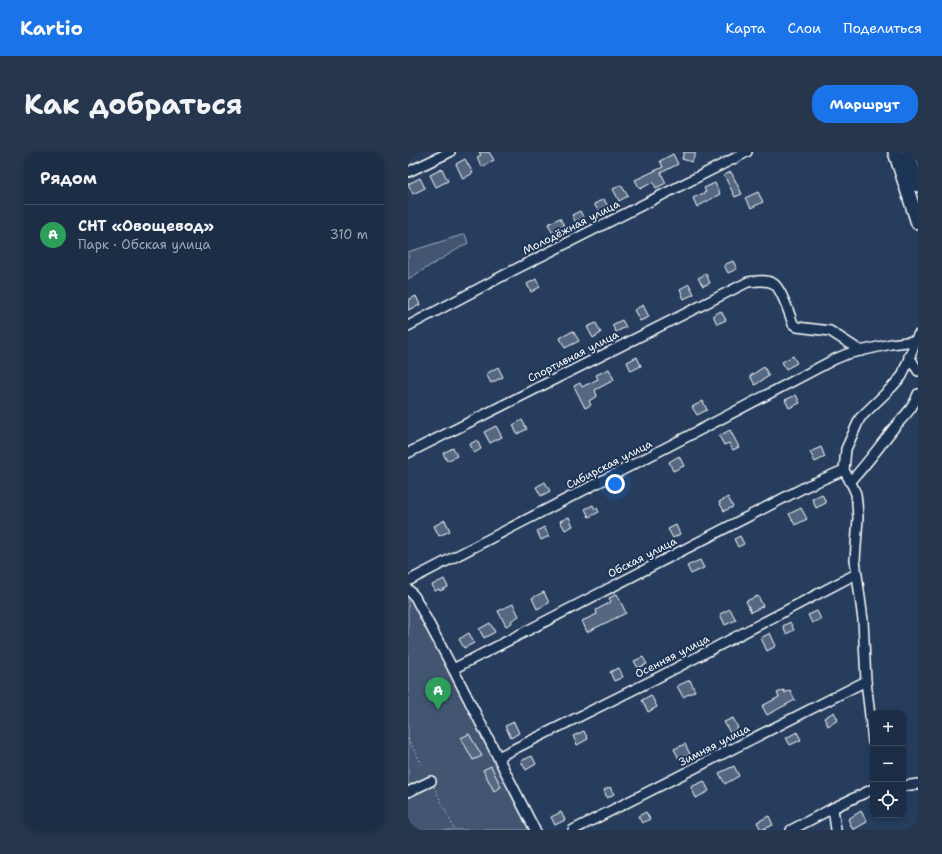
<!DOCTYPE html>
<html lang="ru">
<head>
<meta charset="utf-8">
<style>
  body { margin:0; font-family:"Shantell Sans",sans-serif; background:#25364d; color:#f1f3f6 }
  .controls { position:absolute; right:12px; bottom:12px; display:grid; overflow:hidden; border-radius:8px; box-shadow:0 2px 6px #0003 }
  .controls button { width:36px; height:36px; display:grid; place-items:center; padding:0; border:0; border-bottom:1px solid #3a4a5f; background:#1c2e46; color:#f1f3f6; font:20px sans-serif }
  .you { position:absolute; left:207px; top:332px; width:14px; height:14px; margin:-10px; border:3px solid #fff; border-radius:50%; background:#1a73e8; box-shadow:0 0 0 6px #1a73e833 }
  .badge { display:grid; place-items:center; width:26px; height:26px; border-radius:50%; background:#1a73e8; color:#fff; font-size:13px; font-weight:700 }
  .pin { position:absolute; translate:-50% -33px; filter:drop-shadow(0 1px 2px #0008) }
  .pin::after { content:''; position:absolute; top:21px; width:14px; height:12px; background:inherit; clip-path:polygon(0 0,100% 0,50% 100%) }
  .list { margin:0; padding:0; list-style:none }
  h2 { display:flex; justify-content:space-between; align-items:center; height:52px; margin:0; padding:0 16px; font-size:17px }
  h2 small { font-size:13px; font-weight:400; color:#a0a8b3 }
  .list li { display:grid; grid-template-columns:26px 1fr auto; gap:12px; align-items:center; box-sizing:border-box; height:60px; padding:0 16px; border-top:1px solid #3a4a5f }
  .list b { display:block; font-size:15px; white-space:nowrap }
  .list p { margin:0; font-size:13px; white-space:nowrap; color:#a0a8b3 }
  .list em { font-size:13px; font-style:normal; color:#a0a8b3 }
  .icon { flex:none; width:22px; height:22px; fill:none; stroke:currentColor; stroke-width:2; stroke-linecap:round; stroke-linejoin:round }
  .map { position:relative; flex:none; width:510px; height:678px; overflow:hidden; border-radius:16px }
  header { display:flex; align-items:center; gap:24px; box-sizing:border-box; height:56px; padding:0 20px; background:#1a73e8; color:#fff }
  header strong { font-size:19px }
  nav { display:flex; gap:22px; margin-inline-start:auto; font-size:14px }
  .intro { display:flex; align-items:center; justify-content:space-between; box-sizing:border-box; height:96px; padding:0 24px }
  h1 { margin:0; font-size:28px }
  .button { padding:10px 18px; border-radius:16px; background:#1a73e8; color:#fff; font-size:14px; font-weight:700 }
  main { display:flex; gap:24px; padding:0 24px }
  aside { flex:1; background:#1c2e46; border-radius:16px; box-shadow:0 2px 6px #0003 }
  .map>svg:first-child { display:block }
  .green { fill:#425672; stroke:#a0aab8 }
  .building { fill:#556781; stroke:#fff }
  .lines { fill:none; stroke-linecap:round; stroke-linejoin:round }
  .minor-casing { stroke:#fff; stroke-width:12 }
  .highway-casing { stroke:#fff; stroke-width:16 }
  .path { stroke:#fff; stroke-width:1; stroke-dasharray:1 3; stroke-linecap:butt }
  .minor { stroke:#1d3557; stroke-width:9 }
  .highway { stroke:#1d3557; stroke-width:13 }
  .labels { text-anchor:middle; stroke-width:4; stroke-linejoin:round; paint-order:stroke }
  .street-label { font-size:11px; fill:#fff; stroke:#1d3557 }
</style>
</head>
<body>
<header>
<strong>Kartio</strong>
<nav><a>Карта</a><a>Слои</a><a>Поделиться</a></nav>
</header>
<div class="intro"><h1>Как добраться</h1><a class="button">Маршрут</a></div>
<main>
<aside>
<h2>Рядом<small></small></h2>
<ul class="list">
<li><span class="badge" style="background:#2e9e5b">A</span><div><b>СНТ «Овощевод»</b><p>Парк · Обская улица</p></div><em>310 m</em></li>
</ul>
</aside>
<div class="map">
<svg width="510" height="678" viewBox="0 0 510 678">
  <rect width="100%" height="100%" fill="#263d5e"/>
  <filter id="ink" filterUnits="userSpaceOnUse"><feTurbulence type="fractalNoise" baseFrequency=".025" numOctaves="2"/><feDisplacementMap in="SourceGraphic" scale="8" xChannelSelector="R" yChannelSelector="G"/><feConvolveMatrix kernelMatrix="1 2 1 2 8 2 1 2 1" color-interpolation-filters="sRGB"/></filter>
  <g filter="url(#ink)">
    <g class="green">
      <path d="M57,82L60,91L0,127V100Z"/>
      <path d="M0,438L122,678H0Z"/>
    </g>
    <g class="building">
      <path d="M71,0H81L86,8L74,15L69,5L73,3Z"/>
      <path d="M276,0H288L284,10L274,7Z"/>
      <path d="M265,2L270,12L253,21L258,31L248,36L245,30L232,37L227,28L255,15L252,9Z"/>
      <path d="M57,7L65,21L55,27L48,12Z"/>
      <path d="M34,17L40,29L28,35L22,23Z"/>
      <path d="M323,20L334,42L327,45L316,23Z"/>
      <path d="M12,26L17,36L5,42L0,32Z"/>
      <path d="M307,31L312,42L289,55L285,46L298,40L296,36Z"/>
      <path d="M213,33L220,44L211,49L205,37Z"/>
      <path d="M350,40L355,50L343,56L337,46Z"/>
      <path d="M196,47L200,55L191,60L186,52Z"/>
      <path d="M172,59L176,67L168,71L164,63Z"/>
      <path d="M152,66L157,76L145,82L140,72Z"/>
      <path d="M325,109L329,117L320,121L316,113Z"/>
      <path d="M298,122L302,131L295,134L290,126Z"/>
      <path d="M128,127L132,135L123,140L119,132Z"/>
      <path d="M281,132L286,142L276,147L272,137Z"/>
      <path d="M8,144L12,153L0,158V148Z"/>
      <path d="M235,153L241,165L232,169L226,158Z"/>
      <path d="M313,159L318,168L309,172L305,163Z"/>
      <path d="M214,168L218,175L208,180L204,173Z"/>
      <path d="M188,171L193,181L185,186L179,175Z"/>
      <path d="M165,179L171,189L157,196L152,186Z"/>
      <path d="M385,204L389,211L378,217L374,210Z"/>
      <path d="M229,205L233,214L223,219L219,210Z"/>
      <path d="M90,215L95,225L83,231L78,222Z"/>
      <path d="M356,215L361,224L347,233L342,224Z"/>
      <path d="M201,217L206,228L187,238L189,244L181,249L183,253L177,256L166,234L172,231L174,235L190,227L188,223Z"/>
      <path d="M388,243L392,251L381,256L377,248Z"/>
      <path d="M295,249L299,258L289,263L284,255Z"/>
      <path d="M114,268L119,277L109,282L105,273Z"/>
      <path d="M88,274L94,285L82,291L76,280Z"/>
      <path d="M322,278L331,295L325,298L321,291L316,293L311,284Z"/>
      <path d="M69,288L73,297L66,301L62,292Z"/>
      <path d="M413,295L417,305L407,310L402,300Z"/>
      <path d="M45,296L49,304L39,309L35,301Z"/>
      <path d="M271,304L276,314L265,319L261,310Z"/>
      <path d="M137,330L142,339L133,344L128,335Z"/>
      <path d="M414,342L418,351L408,356L404,347Z"/>
      <path d="M320,345L325,355L316,359L311,350Z"/>
      <path d="M185,353L187,357L189,356L191,360L181,365L177,357Z"/>
      <path d="M393,356L399,367L387,373L381,362Z"/>
      <path d="M161,365L165,374L157,378L152,369Z"/>
      <path d="M37,368L42,379L31,384L26,374Z"/>
      <path d="M268,373L272,382L265,386L260,377Z"/>
      <path d="M136,375L141,384L133,388L129,379Z"/>
      <path d="M332,384L336,392L330,395L326,387Z"/>
      <path d="M292,408L296,416L283,422L279,414Z"/>
      <path d="M36,427L40,435L32,439L31,437L27,439L24,433Z"/>
      <path d="M136,440L141,451L129,457L124,446Z"/>
      <path d="M209,442L218,461L179,480L174,469L189,462L188,458L203,450L201,446Z"/>
      <path d="M350,444L355,454L343,460L338,449Z"/>
      <path d="M105,452L111,464L103,469L104,471L98,474L90,459Z"/>
      <path d="M322,457L328,468L317,473L312,462Z"/>
      <path d="M409,459L413,467L404,471L400,463Z"/>
      <path d="M382,470L386,478L378,482L375,474Z"/>
      <path d="M82,471L87,480L76,486L71,477Z"/>
      <path d="M61,481L66,491L56,496L51,487Z"/>
      <path d="M362,481L368,494L359,499L353,486Z"/>
      <path d="M235,505L239,512L230,516L226,509Z"/>
      <path d="M210,516L215,525L206,529L202,520Z"/>
      <path d="M282,528L287,539L275,545L269,534Z"/>
      <path d="M376,538L377,541L382,538L387,548L359,563L354,554L371,545L369,541Z"/>
      <path d="M243,543L249,555L240,560L234,548Z"/>
      <path d="M426,560L430,568L420,574L416,566Z"/>
      <path d="M325,566L330,576L322,581L316,570Z"/>
      <path d="M106,570L111,581L103,586L97,574Z"/>
      <path d="M176,579L180,587L169,593L165,584Z"/>
      <path d="M389,580L393,588L382,593L378,586Z"/>
      <path d="M61,582L74,604L65,608L53,586Z"/>
      <path d="M277,592L282,602L271,607L266,597Z"/>
      <path d="M124,604L128,612L118,618L113,609Z"/>
      <path d="M83,614L93,635L86,639L75,618Z"/>
      <path d="M326,614L331,624L317,632L311,621Z"/>
      <path d="M296,629L301,639L288,646L283,635Z"/>
      <path d="M202,635L206,642L199,646L196,638Z"/>
      <path d="M453,659L459,670L445,678L440,667Z"/>
      <path d="M153,660L157,668L147,673L143,665Z"/>
      <path d="M238,660L242,667L234,671L230,664Z"/>
      <path d="M361,664L365,673L353,678L349,670Z"/>
    </g>
    <g class="lines">
      <g class="minor-casing">
        <g id="minor">
          <path d="M0,20L42,0"/>
          <path d="M0,174L104,119L339,0"/>
          <path d="M501,204L510,219"/>
          <path d="M0,301L340,130C348,129 359,127 366,132C373,137 382,163 385,172L389,175L422,179L453,199"/>
          <path d="M442,330C458,313 471,295 485,277C494,266 506,256 510,242"/>
          <path d="M0,429L290,279L427,207L439,202L483,192L507,189"/>
          <path d="M0,437L7,445L45,517L127,678"/>
          <path d="M45,517L399,334L436,318"/>
          <path d="M465,590L458,529L455,468L447,408L450,366L449,351L448,342L445,335L436,318L438,297L452,266L484,235L494,224L510,183"/>
          <path d="M90,605L247,527L448,422"/>
          <path d="M495,634L510,632"/>
          <path d="M0,640L23,629"/>
          <path d="M425,656L428,678"/>
          <path d="M165,678L458,529"/>
          <path d="M383,678L425,656L465,637"/>
        </g>
      </g>
      <g class="highway-casing">
        <g id="highway">
          <path d="M487,0L510,71"/>
          <path d="M500,0L510,33"/>
        </g>
      </g>
      <g class="path">
        <path d="M0,587L19,622"/>
        <path d="M26,635L47,678"/>
      </g>
      <use href="#minor" class="minor"/>
      <use href="#highway" class="highway"/>
    </g>
  </g>
  <g class="labels">
    <g class="street-label">
      <text transform="translate(163 75) rotate(-27)" y="4">Молодёжная улица</text>
      <text transform="translate(165 204) rotate(-27)" y="4">Спортивная улица</text>
      <text transform="translate(201 312) rotate(-27)" y="4">Сибирская улица</text>
      <text transform="translate(234 405) rotate(-27)" y="4">Обская улица</text>
      <text transform="translate(264 504) rotate(-27)" y="4">Осенняя улица</text>
      <text transform="translate(306 593) rotate(-27)" y="4">Зимняя улица</text>
    </g>
  </g>
</svg>
<div class="controls">
<button>+</button>
<button>−</button>
<button><svg class="icon" aria-label="locate" viewBox="0 0 24 24"><circle cx="12" cy="12" r="6"/><path d="M12 2v4M12 18v4M2 12h4M18 12h4"/></svg></button>
</div>
<div class="you"></div>
<div class="pin badge" style="left:30px;top:558px;background:#2e9e5b">A</div>
</div>
</main>
</body>
</html>
